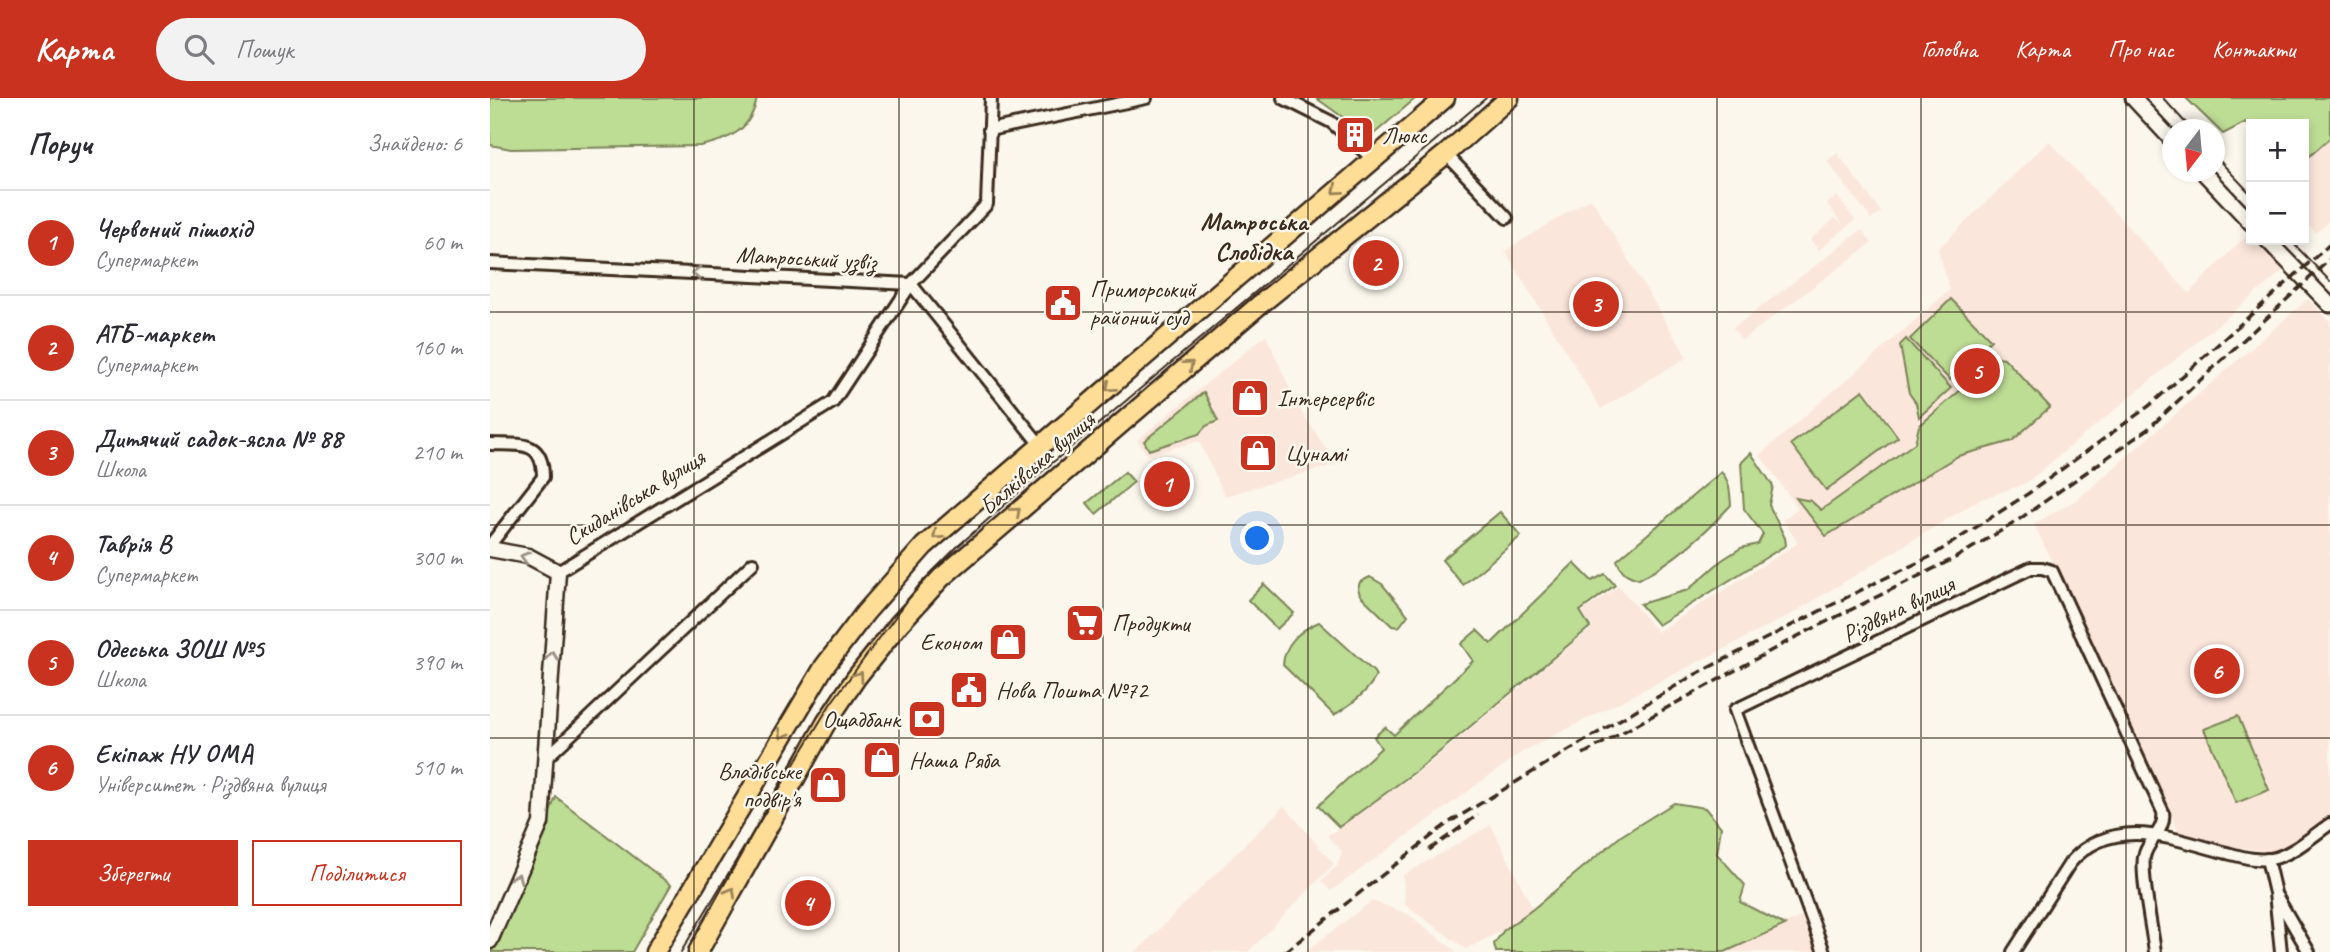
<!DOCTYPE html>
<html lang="uk">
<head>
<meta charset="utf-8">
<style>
  body { margin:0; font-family:Caveat,sans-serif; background:#f2f2f3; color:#2b2b33 }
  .controls { position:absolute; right:21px; top:21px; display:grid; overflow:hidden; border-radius:0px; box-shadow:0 4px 10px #0003 }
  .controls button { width:63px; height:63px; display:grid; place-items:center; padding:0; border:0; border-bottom:2px solid #e1e1e2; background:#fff; color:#2b2b33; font:35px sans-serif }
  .compass { position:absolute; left:1672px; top:21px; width:63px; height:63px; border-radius:50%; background:#fff; box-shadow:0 4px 10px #0003; rotate:196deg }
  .you { position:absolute; left:768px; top:441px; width:24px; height:24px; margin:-18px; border:5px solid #fff; border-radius:50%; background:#1a73e8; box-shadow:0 0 0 10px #1a73e833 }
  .badge { display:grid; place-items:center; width:46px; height:46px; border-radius:50%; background:#c8321e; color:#fff; font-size:23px; font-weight:700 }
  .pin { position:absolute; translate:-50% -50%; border:4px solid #fff; box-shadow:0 2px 7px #0006 }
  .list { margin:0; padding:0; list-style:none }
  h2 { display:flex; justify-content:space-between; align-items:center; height:91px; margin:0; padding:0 28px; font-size:30px }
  h2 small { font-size:23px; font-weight:400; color:#7c7c81 }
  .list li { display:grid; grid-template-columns:46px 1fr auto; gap:21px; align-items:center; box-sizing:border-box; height:105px; padding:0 28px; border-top:2px solid #e1e1e2 }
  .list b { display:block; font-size:26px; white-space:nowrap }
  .list p { margin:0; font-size:23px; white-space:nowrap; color:#7c7c81 }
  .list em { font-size:23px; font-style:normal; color:#7c7c81 }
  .actions { display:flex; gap:14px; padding:21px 28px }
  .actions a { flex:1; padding:16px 0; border:2px solid #c8321e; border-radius:0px; text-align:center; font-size:24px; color:#c8321e }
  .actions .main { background:#c8321e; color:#fff }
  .icon { flex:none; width:38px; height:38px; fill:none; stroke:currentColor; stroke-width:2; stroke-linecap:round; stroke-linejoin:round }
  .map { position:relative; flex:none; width:1840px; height:854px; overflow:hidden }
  header { display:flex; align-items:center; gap:42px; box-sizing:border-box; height:98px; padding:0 35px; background:#c8321e; color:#fff }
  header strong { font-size:33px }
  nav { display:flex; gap:38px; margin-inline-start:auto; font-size:24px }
  .search { width:490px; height:63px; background:#f2f2f3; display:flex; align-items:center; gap:18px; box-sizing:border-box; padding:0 24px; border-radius:38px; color:#7c7c81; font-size:26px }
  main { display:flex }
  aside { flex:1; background:#fff }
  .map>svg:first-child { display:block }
  .built { fill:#fbe6db }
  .green { fill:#bddc94; stroke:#7c8359; stroke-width:2 }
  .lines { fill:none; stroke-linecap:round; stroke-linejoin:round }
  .minor-casing { stroke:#3b2a1e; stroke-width:16 }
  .tertiary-casing { stroke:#3b2a1e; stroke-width:19 }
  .primary-casing { stroke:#3b2a1e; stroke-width:23 }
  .minor { stroke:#fbf7ec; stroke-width:10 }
  .tertiary { stroke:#fbf7ec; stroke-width:14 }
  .primary { stroke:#fedd96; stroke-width:18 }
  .tram { stroke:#3b2a1e; stroke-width:2 }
  .rail { stroke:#3b2a1e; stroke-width:3.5; stroke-dasharray:10 5; stroke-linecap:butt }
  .oneway { stroke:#9c845a }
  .oneway2 { stroke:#9b9085 }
  .grid { fill:none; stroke:#3b2a1e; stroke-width:2; stroke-opacity:0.55 }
  .labels { text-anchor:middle; stroke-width:5; stroke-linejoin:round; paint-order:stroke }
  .poi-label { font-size:24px; fill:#3b2a1e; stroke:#fbf7ec; text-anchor:start }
  .street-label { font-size:24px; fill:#3b2a1e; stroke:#fbf7ec }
  .neighbourhood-label { font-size:26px; font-weight:bold; fill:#3b2a1e; stroke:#fbf7ec }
</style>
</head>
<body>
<header>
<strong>Карта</strong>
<div class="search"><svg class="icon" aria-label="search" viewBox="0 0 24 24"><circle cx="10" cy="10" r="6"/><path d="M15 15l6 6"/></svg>Пошук</div>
<nav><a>Головна</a><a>Карта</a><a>Про нас</a><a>Контакти</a></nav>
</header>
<main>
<aside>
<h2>Поруч<small>Знайдено: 6</small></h2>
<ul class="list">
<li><span class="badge">1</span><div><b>Червоний пішохід</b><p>Супермаркет</p></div><em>60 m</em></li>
<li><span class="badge">2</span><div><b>АТБ-маркет</b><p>Супермаркет</p></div><em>160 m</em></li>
<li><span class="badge">3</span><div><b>Дитячий садок-ясла № 88</b><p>Школа</p></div><em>210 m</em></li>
<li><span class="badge">4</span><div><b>Таврія В</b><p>Супермаркет</p></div><em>300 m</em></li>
<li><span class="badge">5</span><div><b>Одеська ЗОШ №5</b><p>Школа</p></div><em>390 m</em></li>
<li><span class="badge">6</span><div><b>Екіпаж НУ ОМА</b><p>Університет · Різдвяна вулиця</p></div><em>510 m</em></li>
</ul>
<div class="actions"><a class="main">Зберегти</a><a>Поділитися</a></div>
</aside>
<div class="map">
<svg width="1840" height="854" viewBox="0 0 1840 854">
  <rect width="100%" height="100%" fill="#fbf7ec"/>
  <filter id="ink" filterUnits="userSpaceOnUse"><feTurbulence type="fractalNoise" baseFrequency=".0143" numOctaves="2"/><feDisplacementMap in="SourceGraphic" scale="14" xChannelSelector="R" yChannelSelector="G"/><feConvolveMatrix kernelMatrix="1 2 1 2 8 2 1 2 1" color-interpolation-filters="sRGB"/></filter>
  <g filter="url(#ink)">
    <g class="built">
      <path d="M1840,40V122L1826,135L1814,123V63Z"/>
      <path d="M1559,43L1699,195L1757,137L1794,172L1536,385L1489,402L1300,517L1032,654L841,793L831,783L848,767L852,753L837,738L930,673L1103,529L1092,514L1129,488L1167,534L1308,445L1293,422L1308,410L1270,357L1460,192L1448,151Z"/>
      <path d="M1347,55L1391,114L1381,121L1337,63Z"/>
      <path d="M1347,98L1365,122L1329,152L1320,142L1345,120L1354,128L1337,106Z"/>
      <path d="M1101,100L1197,259L1111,311L1015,153Z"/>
      <path d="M1372,132L1382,145L1252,242L1243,230Z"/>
      <path d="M1818,201L1840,223V720L1788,755L1692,741L1544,426L1588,401Z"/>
      <path d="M776,237L808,309L847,366L735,398L709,343L658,357L647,342Z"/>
      <path d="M794,708L844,766L758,854H646Z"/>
      <path d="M1001,727L1043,811L1014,832L976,851L915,807L913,777Z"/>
      <path d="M882,803L918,816L967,854H815Z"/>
      <path d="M1319,815L1334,854H1235Z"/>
    </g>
    <g class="green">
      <path d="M0,0H267C261,32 240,42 210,48L21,51L0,47Z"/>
      <path d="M826,0H926L878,41L861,25Z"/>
      <path d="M1696,0H1840V40L1814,63V26H1761V29L1756,24L1733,36Z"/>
      <path d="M1461,201L1501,242L1460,282L1420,241Z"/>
      <path d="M1416,241L1461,290L1429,319L1426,305L1419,295L1410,247Z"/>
      <path d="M1509,259L1514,260L1560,309L1522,343L1468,358L1336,438L1306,400L1321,403L1331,412L1425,345L1429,328Z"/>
      <path d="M1373,292L1408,339L1336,392L1301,346Z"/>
      <path d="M714,294L728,323L716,328L709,336L659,352L654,343Z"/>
      <path d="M1261,355L1283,388L1279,407L1295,440L1296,447L1168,527L1150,506L1198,492L1232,462L1251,450L1268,446L1273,436L1254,411L1251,365Z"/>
      <path d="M635,374L644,384L606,416L597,405Z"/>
      <path d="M1231,374C1240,382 1240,396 1241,407C1214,436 1185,463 1149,481C1137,478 1131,474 1127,462Z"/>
      <path d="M1010,414L1031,438L973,487L952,462Z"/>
      <path d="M1084,465L1102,483L1115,476L1125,487L1090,513L1100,529L929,671L849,729L828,708L891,650L884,639L895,629L904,637L983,563L971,546L987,532L1001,546Z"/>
      <path d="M880,479L892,486L918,517L909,529L902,528L870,497L868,490L870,484Z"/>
      <path d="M774,486L804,515L787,531L758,502Z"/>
      <path d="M829,524L884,574L886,578C878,594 859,608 844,617L793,567C794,546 810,532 829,524Z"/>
      <path d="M1748,618L1779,692L1746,705L1714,631Z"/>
      <path d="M66,699L181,787L142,854H1Z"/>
      <path d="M1184,705L1215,710L1231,729L1227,756L1255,787L1250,804L1295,827L1235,854H1006L1004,846L1014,832L1043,811L1131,738Z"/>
    </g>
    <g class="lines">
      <g class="minor-casing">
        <g id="minor">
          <path d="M793,0L841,24L883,61"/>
          <path d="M499,32L656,0"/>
          <path d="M956,56L1017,120"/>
          <path d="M0,165L421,186L552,349"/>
          <path d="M0,346C30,347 53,341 53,379L0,447"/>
          <path d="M68,474L343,304L421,186L497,106L501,0"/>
          <path d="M55,661L263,465"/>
          <path d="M1777,761L1785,795L1791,854"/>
          <path d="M1787,799L1819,854"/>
          <path d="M1334,854L1245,612L1541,470H1552L1562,473L1673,714C1676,733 1657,742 1654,759C1651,779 1662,831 1665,854"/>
          <path d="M1523,854L1580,765C1622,716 1684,741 1737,755C1752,759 1769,764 1785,760C1804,755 1824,737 1840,726"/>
        </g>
      </g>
      <g class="tertiary-casing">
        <g id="tertiary">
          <path d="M1643,0L1682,42"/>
          <path d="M1713,74L1761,125"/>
          <path d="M1777,142L1840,207"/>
          <path d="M0,451L38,458L68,474L51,725L0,843"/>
        </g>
      </g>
      <g class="primary-casing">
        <g id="primary">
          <path d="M165,854L334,569L375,515L434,448L955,0"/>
          <path d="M208,854L336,625L366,580L409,526L451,480L768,208L956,56L1019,0"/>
        </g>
      </g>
      <use href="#minor" class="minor"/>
      <use href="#tertiary" class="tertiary"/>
      <use href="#primary" class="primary"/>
      <g class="tram">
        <path d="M1673,0L1702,32"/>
        <path d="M1724,57L1761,96"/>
        <path d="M1800,142L1840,183"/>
        <path d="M191,854L341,605L429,487L467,449L556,370L996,0"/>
      </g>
      <g class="rail">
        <path d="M1093,656L1304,540L1465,460L1521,427L1658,331L1840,161"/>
        <path d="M939,752L988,717"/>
        <path d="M795,854L958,725L1204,577L1387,484L1440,459L1539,395L1659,308L1840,146"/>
      </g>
    </g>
    <defs><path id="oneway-chevron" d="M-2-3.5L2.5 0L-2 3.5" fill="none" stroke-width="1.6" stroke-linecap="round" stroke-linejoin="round" transform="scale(1.75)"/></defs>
    <g class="oneway">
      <use href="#oneway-chevron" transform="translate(847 92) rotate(139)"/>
      <use href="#oneway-chevron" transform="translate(699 267) rotate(-40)"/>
      <use href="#oneway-chevron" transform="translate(620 289) rotate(139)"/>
      <use href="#oneway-chevron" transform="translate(526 414) rotate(-41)"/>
      <use href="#oneway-chevron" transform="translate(447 437) rotate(140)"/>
      <use href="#oneway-chevron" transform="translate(369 578) rotate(-54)"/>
      <use href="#oneway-chevron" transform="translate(293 636) rotate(120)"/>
      <use href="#oneway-chevron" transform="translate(241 794) rotate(-61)"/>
    </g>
    <g class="oneway2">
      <use href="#oneway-chevron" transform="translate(206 175) rotate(-177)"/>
      <use href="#oneway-chevron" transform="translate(35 459) rotate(-164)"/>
      <use href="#oneway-chevron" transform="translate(62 558) rotate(-86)"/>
      <use href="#oneway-chevron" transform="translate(27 780) rotate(-67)"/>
    </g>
  </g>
  <path class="grid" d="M204,0V854M409,0V854M613,0V854M818,0V854M1022,0V854M1227,0V854M1431,0V854M1636,0V854M0,214H1840M0,427H1840M0,640H1840"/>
  <defs>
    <g id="building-square" transform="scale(2.0125)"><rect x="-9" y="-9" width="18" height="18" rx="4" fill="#c8321e" stroke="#fbf7ec"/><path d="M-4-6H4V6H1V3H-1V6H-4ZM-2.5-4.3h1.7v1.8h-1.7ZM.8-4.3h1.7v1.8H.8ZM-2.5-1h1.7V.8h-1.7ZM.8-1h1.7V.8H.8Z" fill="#fff"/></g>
    <g id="civic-square" transform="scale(2.0125)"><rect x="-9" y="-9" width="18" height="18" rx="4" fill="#c8321e" stroke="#fbf7ec"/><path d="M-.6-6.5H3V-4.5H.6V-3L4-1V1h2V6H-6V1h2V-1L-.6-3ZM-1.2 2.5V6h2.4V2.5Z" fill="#fff"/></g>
    <g id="shop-square" transform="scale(2.0125)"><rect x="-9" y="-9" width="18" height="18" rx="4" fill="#c8321e" stroke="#fbf7ec"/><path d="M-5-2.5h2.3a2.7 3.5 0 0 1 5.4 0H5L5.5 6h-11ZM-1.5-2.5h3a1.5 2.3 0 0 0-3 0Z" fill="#fff"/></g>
    <g id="supermarket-square" transform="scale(2.0125)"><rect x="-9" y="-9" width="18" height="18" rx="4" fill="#c8321e" stroke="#fbf7ec"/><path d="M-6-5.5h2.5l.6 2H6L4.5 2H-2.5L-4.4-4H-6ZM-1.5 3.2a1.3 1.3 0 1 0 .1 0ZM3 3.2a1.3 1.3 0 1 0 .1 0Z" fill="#fff"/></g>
    <g id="bank-square" transform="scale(2.0125)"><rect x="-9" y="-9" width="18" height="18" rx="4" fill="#c8321e" stroke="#fbf7ec"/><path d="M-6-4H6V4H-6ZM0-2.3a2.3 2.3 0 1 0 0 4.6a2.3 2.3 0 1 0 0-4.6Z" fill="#fff"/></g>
  </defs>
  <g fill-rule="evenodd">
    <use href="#building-square" x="865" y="37"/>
    <use href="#civic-square" x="573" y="205"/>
    <use href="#shop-square" x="760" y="300"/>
    <use href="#shop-square" x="768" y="355"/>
    <use href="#supermarket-square" x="595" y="525"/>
    <use href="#shop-square" x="518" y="544"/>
    <use href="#civic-square" x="479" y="592"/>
    <use href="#bank-square" x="437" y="621"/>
    <use href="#shop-square" x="392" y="662"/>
    <use href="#shop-square" x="338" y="687"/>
  </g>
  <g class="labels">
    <g class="poi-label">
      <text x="892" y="45">Люкс</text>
      <text x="600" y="199">Приморський<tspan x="600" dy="28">районий суд</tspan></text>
      <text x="787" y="308">Інтерсервіс</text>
      <text x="795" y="363">Цунамі</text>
      <text x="622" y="533">Продукти</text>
      <text x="491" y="552" text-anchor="end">Економ</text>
      <text x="506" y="600">Нова Пошта №72</text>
      <text x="410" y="629" text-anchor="end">Ощадбанк</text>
      <text x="419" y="670">Наша Ряба</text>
      <text x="311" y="681" text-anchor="end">Владiвське<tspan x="311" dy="28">подвiр'я</tspan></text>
    </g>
    <g class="street-label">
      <text transform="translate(316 160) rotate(3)" y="8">Матроський узвіз</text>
      <text transform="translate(547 365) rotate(-41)" y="8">Балківська вулиця</text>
      <text transform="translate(145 399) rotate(-32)" y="8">Скиданівська вулиця</text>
      <text transform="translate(1408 511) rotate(-26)" y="8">Різдвяна вулиця</text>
    </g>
    <g class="neighbourhood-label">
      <text x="764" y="132">Матроська<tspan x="764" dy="30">Слобідка</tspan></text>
    </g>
  </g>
</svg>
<div class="controls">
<button>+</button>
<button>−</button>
</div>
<svg class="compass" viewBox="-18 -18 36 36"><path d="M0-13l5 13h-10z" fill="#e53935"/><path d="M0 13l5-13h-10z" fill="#7c7c81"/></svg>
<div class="you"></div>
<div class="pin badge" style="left:677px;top:386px">1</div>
<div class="pin badge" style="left:886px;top:165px">2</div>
<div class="pin badge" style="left:1106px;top:206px">3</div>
<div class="pin badge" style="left:318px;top:805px">4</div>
<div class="pin badge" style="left:1487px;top:273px">5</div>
<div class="pin badge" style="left:1727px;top:573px">6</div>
</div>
</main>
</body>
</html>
